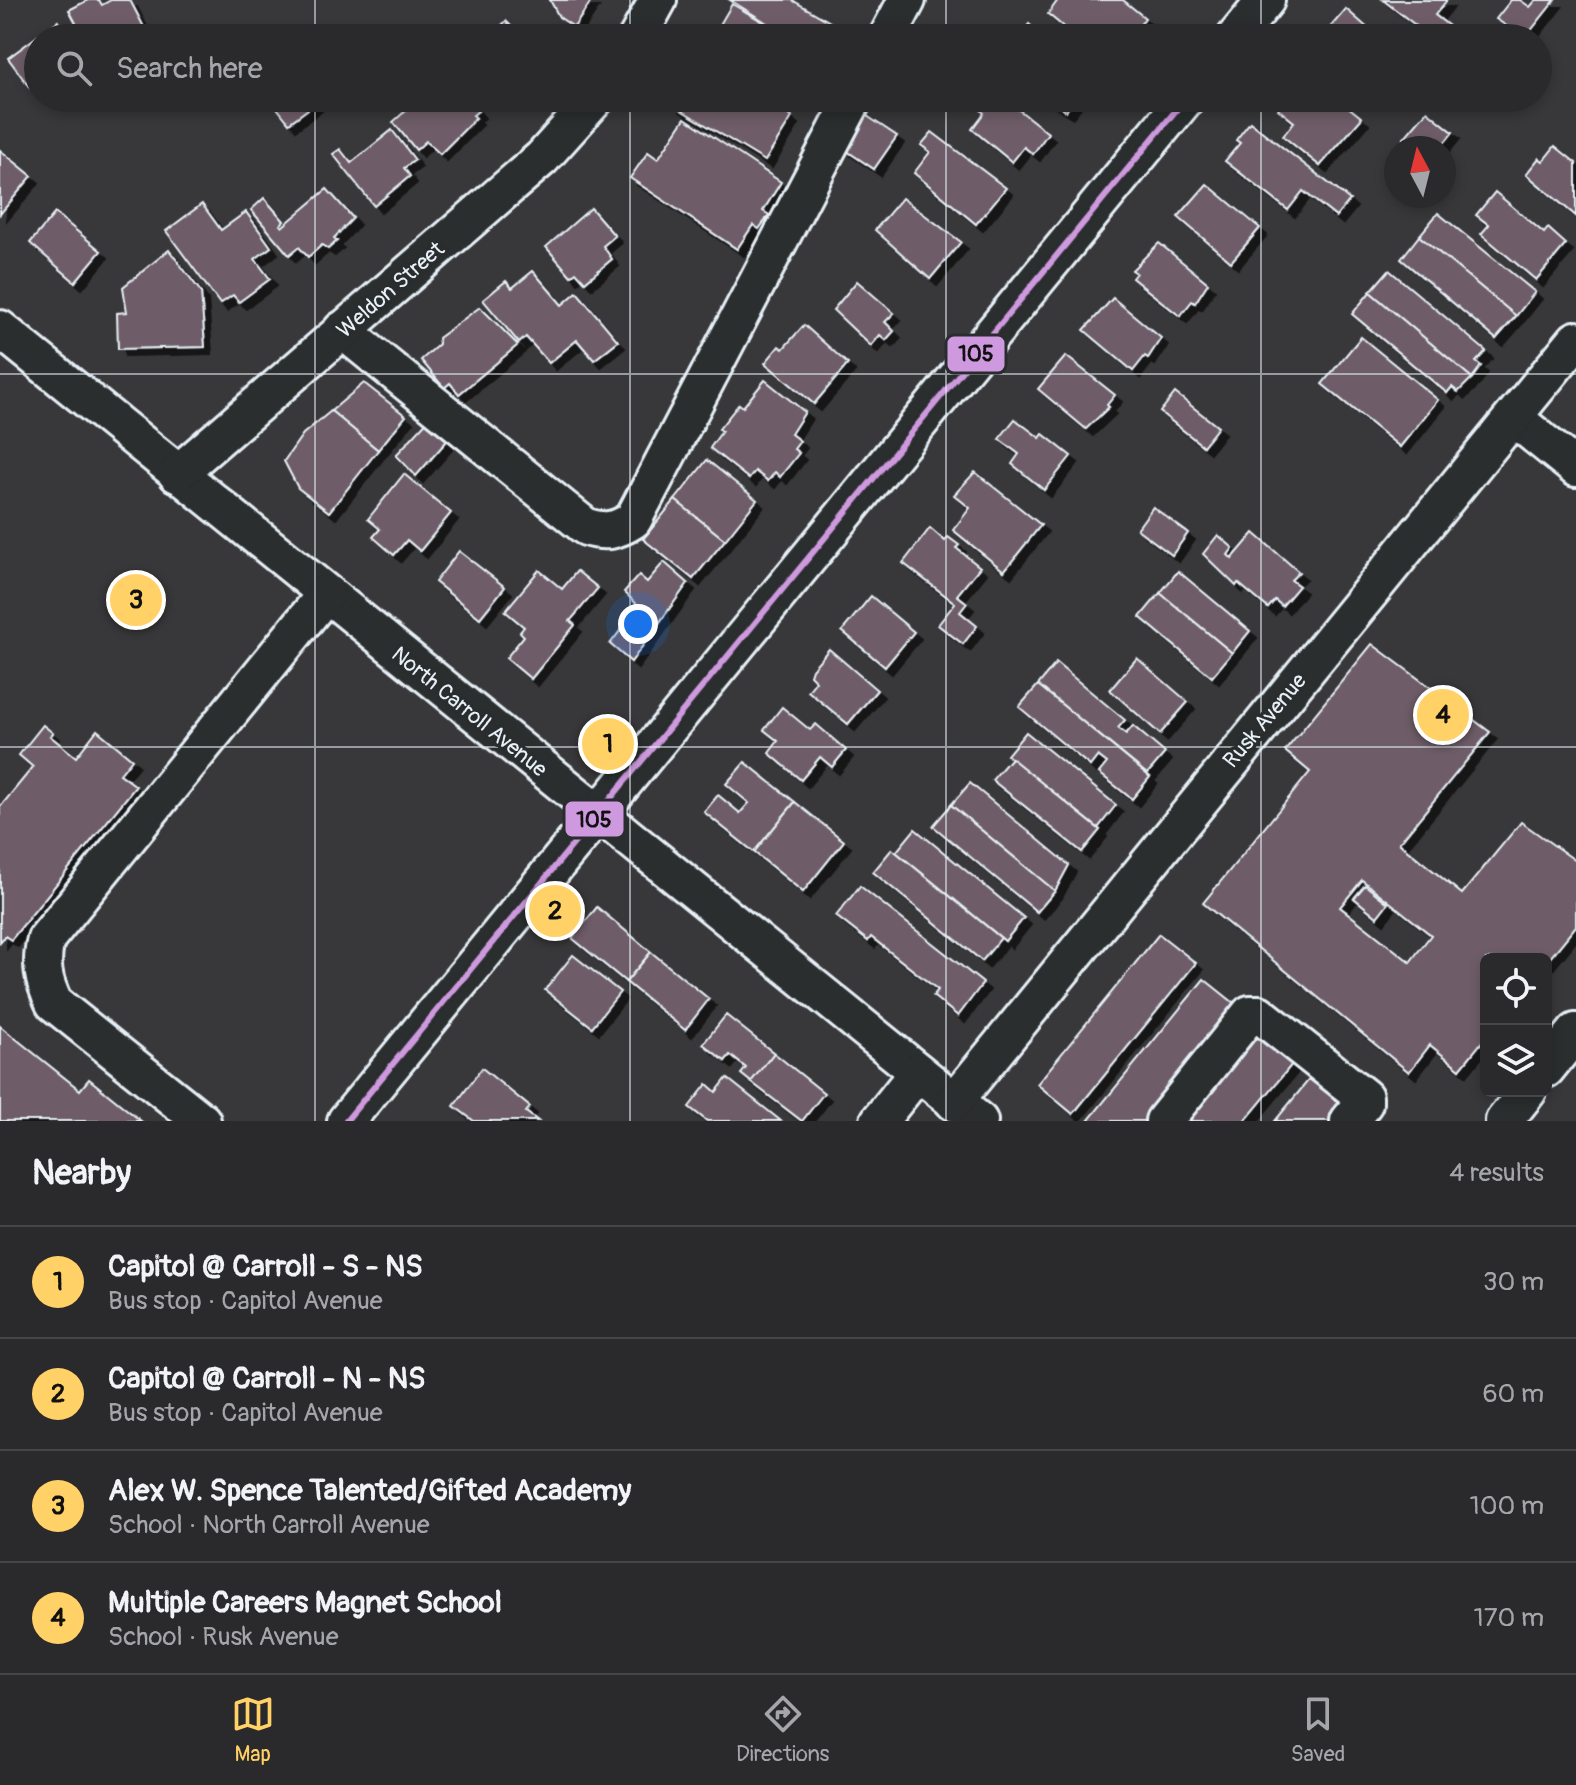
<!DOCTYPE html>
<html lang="en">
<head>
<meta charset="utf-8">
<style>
  body { margin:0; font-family:Pangolin,sans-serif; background:#363537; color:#f1f3f6 }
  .controls { position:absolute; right:24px; bottom:24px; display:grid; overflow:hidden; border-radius:12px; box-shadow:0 4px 12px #0003 }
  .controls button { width:72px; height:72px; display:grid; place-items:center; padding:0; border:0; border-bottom:2px solid #464547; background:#2a292b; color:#f1f3f6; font:40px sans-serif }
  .compass { position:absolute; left:1384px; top:136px; width:72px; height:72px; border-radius:50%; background:#2a292b; box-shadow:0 4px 12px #0003; rotate:353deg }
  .you { position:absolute; left:638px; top:624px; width:28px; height:28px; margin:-20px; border:6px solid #fff; border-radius:50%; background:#1a73e8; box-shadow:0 0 0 12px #1a73e833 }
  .badge { display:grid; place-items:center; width:52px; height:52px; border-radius:50%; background:#ffd166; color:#111; font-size:26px; font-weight:700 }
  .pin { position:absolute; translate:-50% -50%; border:4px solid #fff; box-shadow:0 2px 8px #0006 }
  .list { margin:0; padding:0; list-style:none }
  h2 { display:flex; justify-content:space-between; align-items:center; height:104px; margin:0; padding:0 32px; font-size:34px }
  h2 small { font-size:26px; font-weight:400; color:#a5a6a9 }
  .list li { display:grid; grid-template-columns:52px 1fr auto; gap:24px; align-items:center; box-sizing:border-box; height:112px; padding:0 32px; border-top:2px solid #464547 }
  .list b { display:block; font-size:30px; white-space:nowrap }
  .list p { margin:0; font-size:26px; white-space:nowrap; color:#a5a6a9 }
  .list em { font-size:26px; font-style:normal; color:#a5a6a9 }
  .icon { flex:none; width:44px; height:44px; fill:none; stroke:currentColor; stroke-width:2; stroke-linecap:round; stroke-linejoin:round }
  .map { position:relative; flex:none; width:1576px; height:1121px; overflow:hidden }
  .search { position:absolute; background:#2a292b; box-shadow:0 4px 12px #0003; left:24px; right:24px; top:24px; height:88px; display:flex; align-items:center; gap:20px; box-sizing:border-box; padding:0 28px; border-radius:44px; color:#a5a6a9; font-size:30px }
  .sheet { height:552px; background:#2a292b }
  nav { display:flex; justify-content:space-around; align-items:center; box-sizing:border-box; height:112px; border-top:2px solid #464547; background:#2a292b; font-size:22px; color:#a5a6a9 }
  nav a { display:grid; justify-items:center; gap:4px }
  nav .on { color:#ffd166 }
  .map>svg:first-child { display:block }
  .building { fill:#6e5d67; stroke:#e8f1f8; stroke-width:2; fill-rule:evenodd; filter:url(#shadow) }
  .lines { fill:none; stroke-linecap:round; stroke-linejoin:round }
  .minor-casing { stroke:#e8f1f8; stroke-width:42 }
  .minor { stroke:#2a2d2e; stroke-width:36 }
  .bus-1-casing { stroke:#2a2d2e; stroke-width:12 }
  .bus-1 { stroke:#ce99de; stroke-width:6 }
  .grid { fill:none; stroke:#e8f1f8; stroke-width:2; stroke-opacity:0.55 }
  .labels { text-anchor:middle; stroke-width:7; stroke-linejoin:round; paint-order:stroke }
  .street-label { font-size:22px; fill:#e8f1f8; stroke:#2a2d2e }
  .line-badge { stroke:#2a2d2e; stroke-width:3 }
  .pale-badge-label { font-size:22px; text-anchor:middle; font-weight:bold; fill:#111 }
</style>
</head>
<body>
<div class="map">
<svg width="1576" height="1121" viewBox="0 0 1576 1121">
  <defs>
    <filter id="shadow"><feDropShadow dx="7" dy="7" stdDeviation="0" flood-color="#0009"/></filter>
  </defs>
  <rect width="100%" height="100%" fill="#383739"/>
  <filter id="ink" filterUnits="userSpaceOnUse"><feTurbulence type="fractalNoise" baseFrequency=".0125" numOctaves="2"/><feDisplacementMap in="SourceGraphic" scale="16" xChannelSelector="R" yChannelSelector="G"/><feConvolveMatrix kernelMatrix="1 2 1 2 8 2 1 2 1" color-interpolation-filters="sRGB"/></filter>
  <g filter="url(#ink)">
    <g class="building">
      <path d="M88,0H99L102,5L111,0H130L146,31L133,38H84L69,10Z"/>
      <path d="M550,0H592L574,27L559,17Z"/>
      <path d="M730,0H792L849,33L847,38H791Z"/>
      <path d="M1058,0H1123L1145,18L1130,38H1077L1048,14Z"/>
      <path d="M1383,0H1447L1435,15L1449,26L1440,38H1432Z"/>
      <path d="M1511,0H1520L1530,7L1536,0H1555L1525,38L1496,19Z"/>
      <path d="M732,4L791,38H724L715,33Z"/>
      <path d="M1346,9L1379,38H1321Z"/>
      <path d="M58,21L71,38H38V82L30,88L8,58Z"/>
      <path d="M506,21L523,38H489Z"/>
      <path d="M1029,24L1045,38H1018Z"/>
      <path d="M281,98H323L289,123L274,104Z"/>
      <path d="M420,98H467L478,111L473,115L476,118L440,154L426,141L416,150L393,122Z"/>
      <path d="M678,98H760L792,117L765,161L673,105Z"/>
      <path d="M998,98H1004L1048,133L1033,154L1024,147L1012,162L972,129L984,113L981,110L987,103L991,106Z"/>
      <path d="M1044,98H1076L1066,111Z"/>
      <path d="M1287,98H1337L1362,118L1320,166L1283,136L1294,122L1278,109Z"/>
      <path d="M1427,111L1453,132L1440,148H1414L1403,139Z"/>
      <path d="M867,116L897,136L874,169L844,149Z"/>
      <path d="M685,118L781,182L763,211L769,215L759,229L753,225L737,249L630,178L648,152L658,159Z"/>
      <path d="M1250,122L1350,200L1336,217L1303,191L1288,210L1225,161L1240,143L1236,140Z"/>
      <path d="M392,130L415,160L404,168L410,176L374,206L333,154L340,149L351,163Z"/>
      <path d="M932,132L1006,188L976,224L914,173L930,152L921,145Z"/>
      <path d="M1555,146L1576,163V216L1526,174L1539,158L1543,161Z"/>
      <path d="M0,150L32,176L0,214Z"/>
      <path d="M1207,184L1260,228L1231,262L1178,217Z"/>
      <path d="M327,189L353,218L334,238L337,241L328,249L322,245L308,257L299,247L289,255L251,210L264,198L284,221L280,225L282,227Z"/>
      <path d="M1495,192L1544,233L1548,228L1566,244L1536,280L1481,234L1489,225L1476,215Z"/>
      <path d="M902,198L961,242L930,279L875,230Z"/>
      <path d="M202,204L221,230L246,212L271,247L255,259L270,279L239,302L233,295L220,304L166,231Z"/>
      <path d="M591,208L615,236L603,246L612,259L585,282L576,272L571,276L546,247Z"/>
      <path d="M55,213L101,251L75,282L30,243Z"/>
      <path d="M1438,213L1535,292L1516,316L1419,236Z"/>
      <path d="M1419,236L1516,316L1496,339L1401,259Z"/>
      <path d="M1159,243L1208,283L1195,303L1192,301L1180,316L1132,278L1136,273L1132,270Z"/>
      <path d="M169,250L201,292L205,347L118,349L117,313L127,312L123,287Z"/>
      <path d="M1389,270L1486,351L1476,362L1481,366L1472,378L1370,292Z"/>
      <path d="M533,271L562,305L577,292L618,341L594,360L577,340L549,363L526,337L519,343L483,300L506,281L512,288Z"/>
      <path d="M857,281L894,313L885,322L894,331L886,340L880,335L871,346L833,310Z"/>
      <path d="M1370,292L1472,378L1458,392L1452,387L1447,393L1352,314Z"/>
      <path d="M1113,298L1161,338L1148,358L1145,356L1133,371L1084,330Z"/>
      <path d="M480,307L518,345L459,394L450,383L444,388L421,360L439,344L438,338Z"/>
      <path d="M804,325L848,364L814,404L765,363L779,346L783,349Z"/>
      <path d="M1361,337L1438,400L1400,447L1322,384Z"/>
      <path d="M1066,356L1115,395L1107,405L1109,407L1086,429L1038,389Z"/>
      <path d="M765,380L805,412L791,434L800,441L794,449L799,453L780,477L775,472L768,481L755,471L749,479L710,448L722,431L719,429L739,404L743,407Z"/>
      <path d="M364,383L406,416L378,450L331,411Z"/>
      <path d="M1175,393L1218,427L1203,446L1160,412Z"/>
      <path d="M331,411L378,450L329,512L298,488L284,461L303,434Z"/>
      <path d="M432,416L452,435L416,476L396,455Z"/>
      <path d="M1015,419L1040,438L1043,434L1071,456L1044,490L1012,464L1019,454L999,439Z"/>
      <path d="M707,460L757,500L725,540L675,500Z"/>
      <path d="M975,472L1041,525L1004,571L953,530L970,508L954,495Z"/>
      <path d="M404,474L451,513L420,551L407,540L394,555L373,537L380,529L368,519Z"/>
      <path d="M675,500L725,540L693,579L643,539Z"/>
      <path d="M1153,507L1188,533L1172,555L1137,529Z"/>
      <path d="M930,528L945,541L948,537L959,545L956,548L980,567L957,595L967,603L960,612L977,626L963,644L938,625L955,603L903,563Z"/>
      <path d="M1254,533L1299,572L1291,580L1299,586L1282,606L1275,600L1268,608L1238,583L1236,586L1203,554L1218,535L1233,548L1228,555L1232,559Z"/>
      <path d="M459,551L505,587L480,618L435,582Z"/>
      <path d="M664,562L688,583L631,662L610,644L639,606L624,592L639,575L647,582Z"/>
      <path d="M539,570L562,589L577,571L598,588L570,621L575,625L531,679L506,658L524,636L520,632L524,627L505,611Z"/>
      <path d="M1178,571L1250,631L1232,653L1160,593Z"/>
      <path d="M1160,593L1232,653L1212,677L1140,617Z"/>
      <path d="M871,596L914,632L885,667L842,631Z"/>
      <path d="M1372,644L1490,732L1399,843L1462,894L1521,822L1576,861V926L1546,963V959H1486V1037L1460,1069L1430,1045L1409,1072L1203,903L1310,772L1285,751ZM1362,880L1431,935L1410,962L1340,907Z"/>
      <path d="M829,649L877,690L848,724L808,691L816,681L810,675L812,669Z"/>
      <path d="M1137,658L1188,702L1160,734L1110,690Z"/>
      <path d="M1056,663L1125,720L1118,728L1126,734L1133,726L1165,753L1147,774L1038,685Z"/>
      <path d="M1038,685L1150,777L1132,799L1099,773L1107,763L1098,756L1090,766L1019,707Z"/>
      <path d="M782,707L810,730L816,724L846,750L832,767L820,757L801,780L769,753L778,741L764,730Z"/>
      <path d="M43,725L53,733L50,736L76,757L97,730L132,759L120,774L136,786L11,940L5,936L0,942V807L33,767L19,755Z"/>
      <path d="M1026,732L1116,805L1098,828L1007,755Z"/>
      <path d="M1011,758L1100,830L1082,852L992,780Z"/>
      <path d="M745,762L795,802L754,852L704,812L718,795L740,813L749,803L726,784Z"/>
      <path d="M970,783L1069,865L1055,891L951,805Z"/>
      <path d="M795,802L844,841L803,892L754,852Z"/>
      <path d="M951,805L1055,891L1037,912L933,826Z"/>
      <path d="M915,829L1024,918L1005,941L896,852Z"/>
      <path d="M892,849L1001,938L982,961L873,872Z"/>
      <path d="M1365,885L1388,903L1377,917L1354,898Z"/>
      <path d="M860,886L983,983L958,1016L933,996L938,990L871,937L868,941L836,916Z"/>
      <path d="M597,907L651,952L626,982L572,938Z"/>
      <path d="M1159,934L1196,963L1073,1114L1037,1084Z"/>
      <path d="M651,952L709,999L685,1030L626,982Z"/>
      <path d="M573,955L620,992L592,1027L545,990Z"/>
      <path d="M1204,979L1239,1007L1145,1121H1088Z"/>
      <path d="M726,1015L774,1053L751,1082L741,1074L746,1068L730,1055L725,1061L703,1044Z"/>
      <path d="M0,1026L80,1090L89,1079L141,1121H0Z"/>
      <path d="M1262,1028L1298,1057L1245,1121H1185Z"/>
      <path d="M774,1053L824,1093L802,1121L751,1082Z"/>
      <path d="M482,1068L530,1107L526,1112L538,1121H474L454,1106Z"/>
      <path d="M1316,1071L1357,1105L1344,1121H1275Z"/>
      <path d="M727,1078L781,1121H707L689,1107L707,1084L716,1092Z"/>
    </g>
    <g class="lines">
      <g class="minor-casing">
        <g id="minor">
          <path d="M637,38L658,0"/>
          <path d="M887,38L907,0"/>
          <path d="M1235,38L1266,0"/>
          <path d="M0,329L979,1121"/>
          <path d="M342,330L586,527C605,533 616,531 633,520L854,98"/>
          <path d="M1514,418L1576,468"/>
          <path d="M177,474L542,158L596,98"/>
          <path d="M1546,1069L1576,1032"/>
          <path d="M954,1102L1576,340"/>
          <path d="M202,1121L54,1003C43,980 40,964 46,939L326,594"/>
          <path d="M346,1121L1186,98"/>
          <path d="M879,1121L918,1072"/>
          <path d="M1164,1121L1250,1014H1259L1364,1097V1103L1349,1121"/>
          <path d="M1504,1121L1528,1091"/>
        </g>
      </g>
      <use href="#minor" class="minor"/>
      <g class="bus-1-casing">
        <path id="bus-1" d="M346,1121L1186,98"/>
      </g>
      <use href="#bus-1" class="bus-1"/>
    </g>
  </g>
  <path class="grid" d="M315,0V38M630,0V38M946,0V38M1261,0V38M315,98V1121M630,98V1121M946,98V1121M1261,98V1121M0,374H1576M0,747H1576"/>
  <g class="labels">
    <g class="street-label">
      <text transform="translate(390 289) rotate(-41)" y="8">Weldon Street</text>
      <text transform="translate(470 711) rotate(39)" y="8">North Carroll Avenue</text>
      <text transform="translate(1264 720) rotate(-50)" y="8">Rusk Avenue</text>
    </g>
  </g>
  <g class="line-badge">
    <rect x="946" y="335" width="60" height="38" rx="8" fill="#ce99de"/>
    <rect x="564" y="800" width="61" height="38" rx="8" fill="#ce99de"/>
  </g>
  <g class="pale-badge-label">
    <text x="976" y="361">105</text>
    <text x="594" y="827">105</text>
  </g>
</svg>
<div class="controls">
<button><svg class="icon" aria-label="locate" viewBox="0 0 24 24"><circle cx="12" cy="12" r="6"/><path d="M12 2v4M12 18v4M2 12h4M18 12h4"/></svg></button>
<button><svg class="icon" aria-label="layers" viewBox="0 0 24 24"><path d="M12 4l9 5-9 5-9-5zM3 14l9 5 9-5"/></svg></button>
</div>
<svg class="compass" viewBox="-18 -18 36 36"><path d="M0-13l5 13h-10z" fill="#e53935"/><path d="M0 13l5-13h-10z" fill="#a5a6a9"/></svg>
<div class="you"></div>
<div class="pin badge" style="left:608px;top:744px">1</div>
<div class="pin badge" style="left:555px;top:911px">2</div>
<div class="pin badge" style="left:136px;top:600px">3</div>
<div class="pin badge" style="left:1443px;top:715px">4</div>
<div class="search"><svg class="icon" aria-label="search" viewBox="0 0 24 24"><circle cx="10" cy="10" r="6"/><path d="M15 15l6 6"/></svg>Search here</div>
</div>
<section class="sheet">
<h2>Nearby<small>4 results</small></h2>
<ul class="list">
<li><span class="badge">1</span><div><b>Capitol @ Carroll - S - NS</b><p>Bus stop · Capitol Avenue</p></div><em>30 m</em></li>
<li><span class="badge">2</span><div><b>Capitol @ Carroll - N - NS</b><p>Bus stop · Capitol Avenue</p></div><em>60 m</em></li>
<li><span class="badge">3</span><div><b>Alex W. Spence Talented/Gifted Academy</b><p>School · North Carroll Avenue</p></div><em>100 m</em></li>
<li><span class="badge">4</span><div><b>Multiple Careers Magnet School</b><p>School · Rusk Avenue</p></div><em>170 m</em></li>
</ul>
</section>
<nav>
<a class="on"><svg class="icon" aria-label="map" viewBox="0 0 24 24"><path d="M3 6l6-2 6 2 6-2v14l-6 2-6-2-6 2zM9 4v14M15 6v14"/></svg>Map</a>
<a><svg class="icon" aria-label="directions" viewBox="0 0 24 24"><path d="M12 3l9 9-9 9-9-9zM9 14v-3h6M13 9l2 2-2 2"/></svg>Directions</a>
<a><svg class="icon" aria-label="saved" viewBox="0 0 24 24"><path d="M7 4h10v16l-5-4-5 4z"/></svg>Saved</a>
</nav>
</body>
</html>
